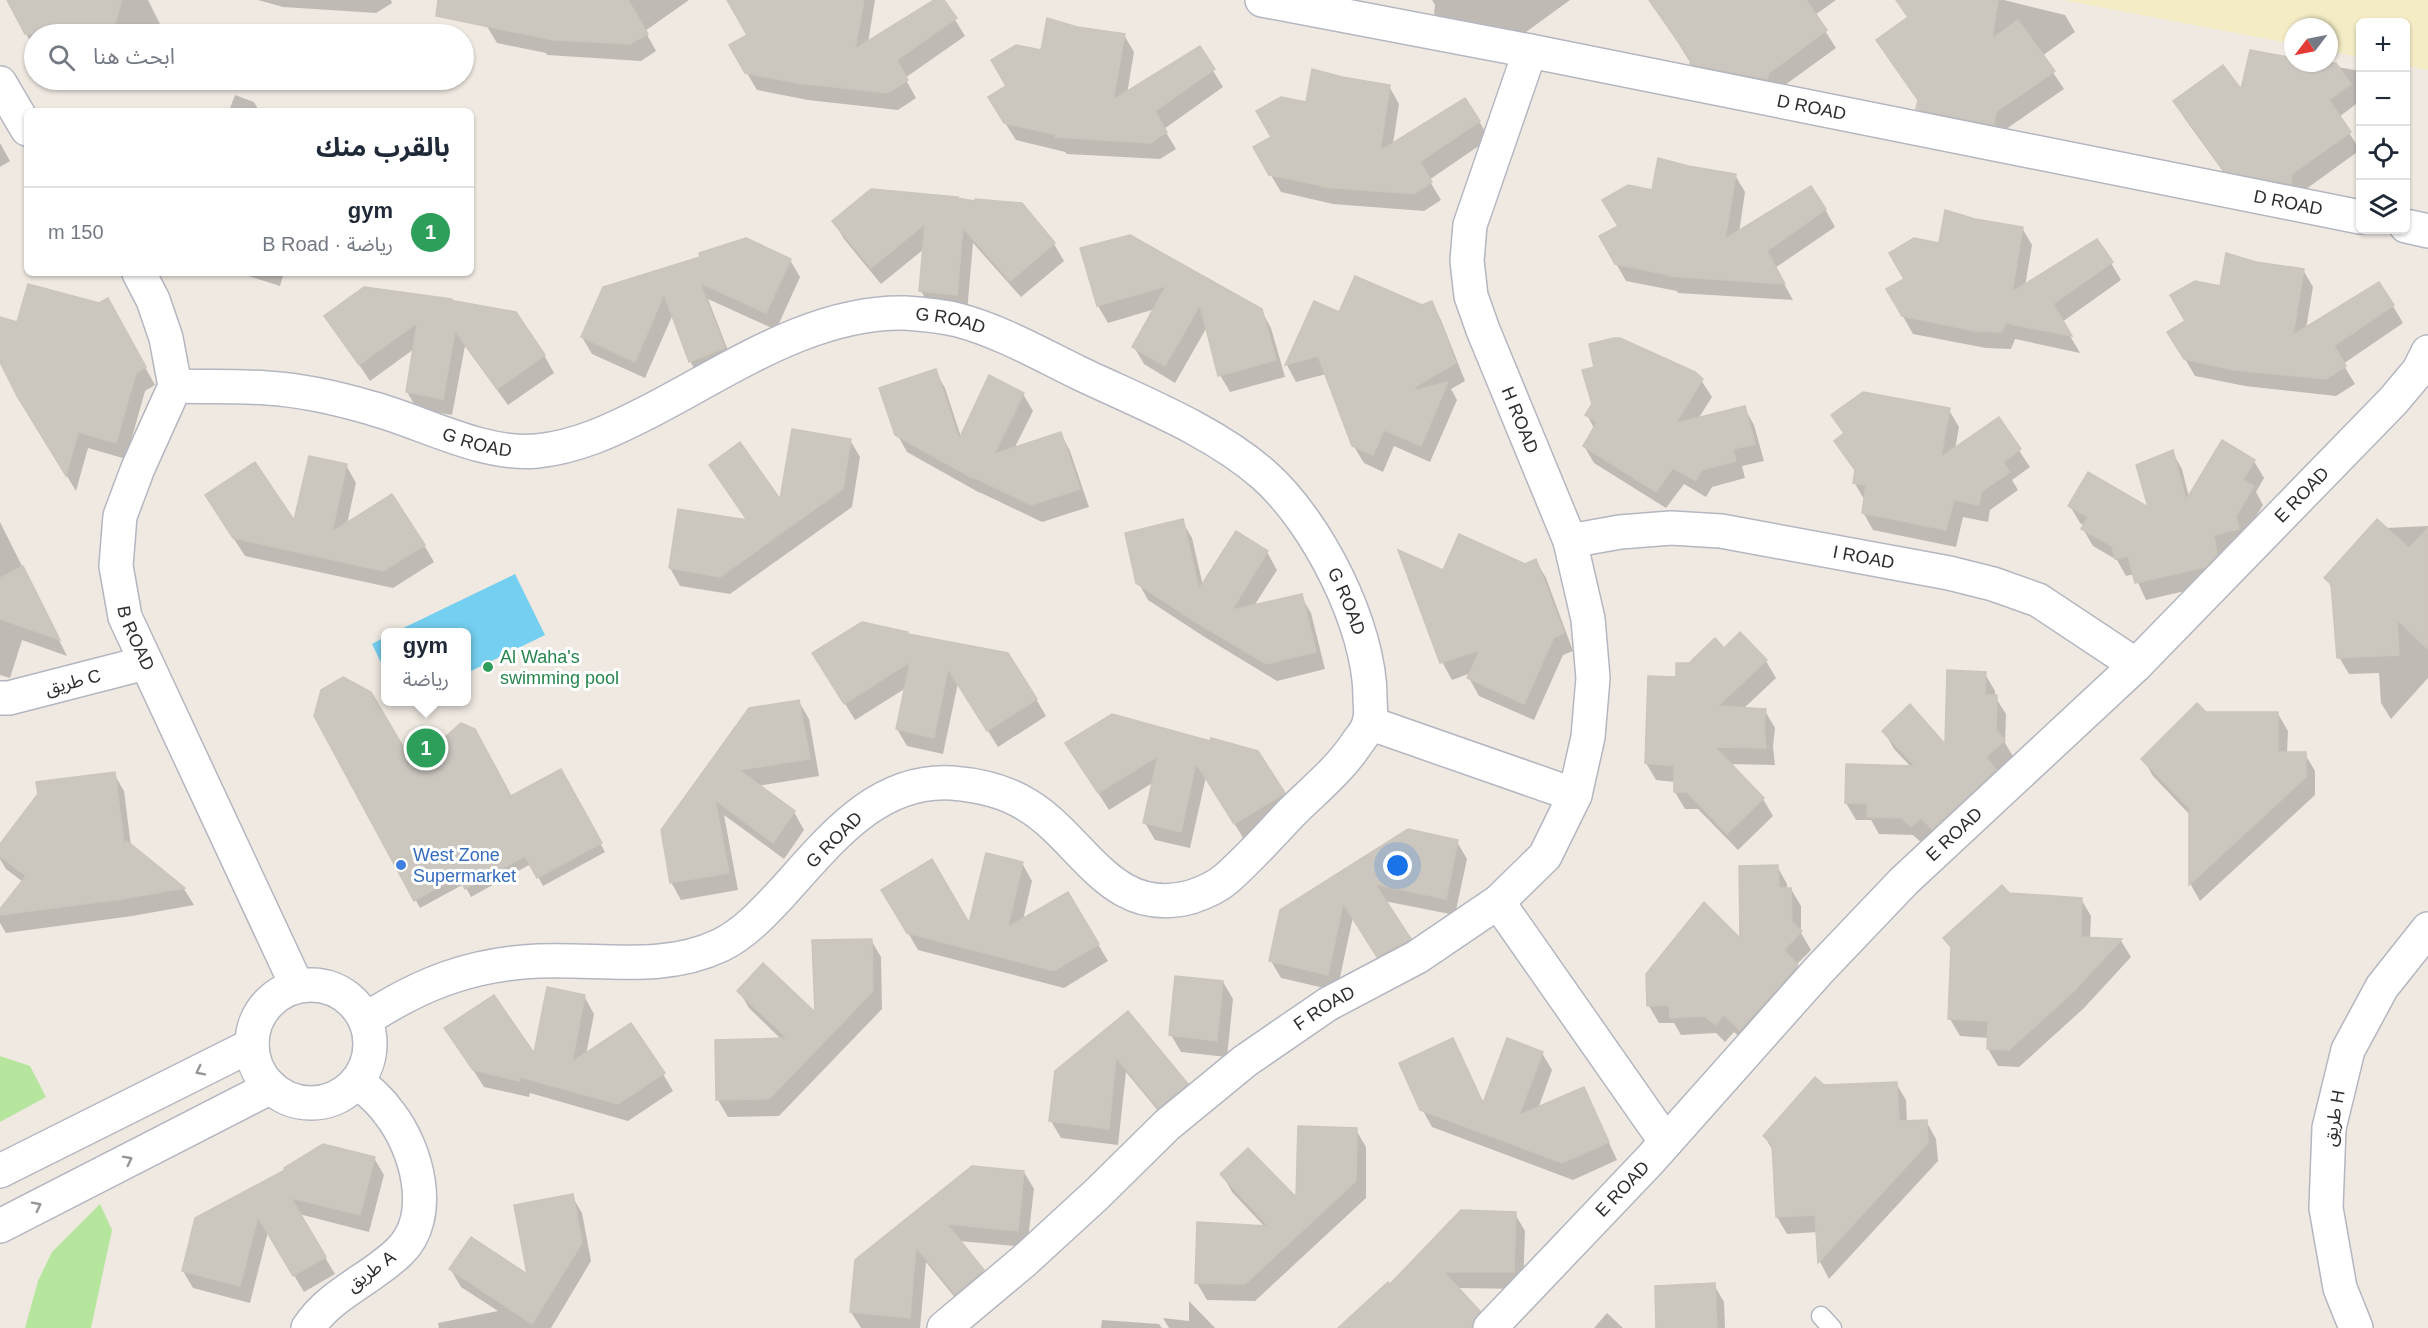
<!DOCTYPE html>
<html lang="ar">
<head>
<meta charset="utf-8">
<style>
  body { margin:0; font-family:Helvetica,"Noto Sans Arabic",sans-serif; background:#f2f2f3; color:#1f2937; direction:rtl }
  .controls { position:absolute; right:18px; top:18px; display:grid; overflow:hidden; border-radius:9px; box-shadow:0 2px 4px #0004 }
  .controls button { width:54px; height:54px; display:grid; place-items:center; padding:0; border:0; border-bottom:2px solid #e0e1e3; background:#fff; color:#1f2937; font:30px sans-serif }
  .compass { position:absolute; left:2284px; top:18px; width:54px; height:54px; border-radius:50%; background:#fff; box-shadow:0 2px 4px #0004; rotate:238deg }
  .you { position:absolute; left:1398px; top:866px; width:21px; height:21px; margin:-15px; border:4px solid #fff; border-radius:50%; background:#1a73e8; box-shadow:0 0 0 9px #1a73e833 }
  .badge { display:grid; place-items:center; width:39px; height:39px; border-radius:50%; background:#4264fb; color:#fff; font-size:20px; font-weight:700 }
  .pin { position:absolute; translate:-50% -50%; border:3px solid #fff; box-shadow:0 2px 6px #0006 }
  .popup { position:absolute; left:381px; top:628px; width:90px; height:78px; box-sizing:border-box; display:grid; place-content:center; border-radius:9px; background:#fff; filter:drop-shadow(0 2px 4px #0005); font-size:20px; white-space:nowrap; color:#747a83 }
  .popup b { font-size:22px; color:#1f2937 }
  .popup::after { content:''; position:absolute; left:50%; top:100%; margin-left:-12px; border:12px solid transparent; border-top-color:#fff }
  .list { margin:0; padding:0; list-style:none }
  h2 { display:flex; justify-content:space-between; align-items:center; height:78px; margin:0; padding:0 24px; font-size:26px }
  h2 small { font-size:20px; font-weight:400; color:#747a83 }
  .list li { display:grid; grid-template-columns:39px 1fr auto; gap:18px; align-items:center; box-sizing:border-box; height:90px; padding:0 24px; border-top:2px solid #e0e1e3 }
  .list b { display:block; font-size:22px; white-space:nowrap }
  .list p { margin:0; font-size:20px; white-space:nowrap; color:#747a83 }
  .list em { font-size:20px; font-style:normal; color:#747a83 }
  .icon { flex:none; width:33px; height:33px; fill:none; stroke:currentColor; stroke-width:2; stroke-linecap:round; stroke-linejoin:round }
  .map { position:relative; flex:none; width:2428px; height:1328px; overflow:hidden; direction:ltr }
  .search { position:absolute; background:#fff; box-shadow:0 2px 4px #0004; left:24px; top:24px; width:450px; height:66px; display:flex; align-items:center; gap:15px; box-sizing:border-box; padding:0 21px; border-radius:33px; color:#747a83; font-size:22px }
  .panel { position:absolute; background:#fff; box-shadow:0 2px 4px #0004; left:24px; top:108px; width:450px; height:168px; border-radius:9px; direction:rtl }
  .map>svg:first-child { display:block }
  .green { fill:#b6e59e }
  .sand { fill:#f3ecc5 }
  .water { fill:#75cff0 }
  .shadow { fill:#0003 }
  .building { fill:#cbc7bf; stroke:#cbc5ba; stroke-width:1.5 }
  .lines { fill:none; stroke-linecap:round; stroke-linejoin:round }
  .service-casing { stroke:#b4b7c1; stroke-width:21 }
  .minor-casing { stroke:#b4b7c1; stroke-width:36 }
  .service { stroke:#fff; stroke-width:18 }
  .minor { stroke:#fff; stroke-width:33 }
  .oneway { stroke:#969696 }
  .leisure-dot { fill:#2e9e5b; stroke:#fff; stroke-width:2 }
  .shop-dot { fill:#3f7fe0; stroke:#fff; stroke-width:2 }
  .labels { text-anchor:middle; stroke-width:6; stroke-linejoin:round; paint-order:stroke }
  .street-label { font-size:18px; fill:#2e2e2e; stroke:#fff }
  .leisure-label { font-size:18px; fill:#27864d; stroke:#fff; text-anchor:start }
  .shop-label { font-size:18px; fill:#366cbe; stroke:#fff; text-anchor:start }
</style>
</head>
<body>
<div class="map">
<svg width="2428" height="1328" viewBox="0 0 2428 1328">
  <rect width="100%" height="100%" fill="#efe9e1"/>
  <g class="green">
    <path d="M0,1056L30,1066L46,1097L0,1122Z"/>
    <path d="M100,1204L112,1230L91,1328H25L38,1281L52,1252Z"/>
  </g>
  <path class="sand" d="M2063,0H2428V70L2406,66V22H2360V57L2329,51V27H2293V44Z"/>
  <g class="water">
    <path d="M515,574L545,635L467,673L466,632H395Z"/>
    <path d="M385,637V671L372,644Z"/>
  </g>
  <g class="shadow">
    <path d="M9,0H148L165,34H34V49Z"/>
    <path d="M258,0H391L392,3L376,13L283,7Z"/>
    <path d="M471,0H689L645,31L656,51L641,61L547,55L546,53L497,43Z"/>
    <path d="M751,0H875L868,43L937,0H943L965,36L905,78L916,98L898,110L808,100L757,90L731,46L749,35Z"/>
    <path d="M1432,0H1570L1522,35L1444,30L1434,13L1435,5Z"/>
    <path d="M1651,0H1836L1815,15L1836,48L1778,90L1702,81Z"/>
    <path d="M1897,0H2004L2065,15L2075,32L2042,56L2064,89L2006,129L2004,141L1928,126L1918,109L1919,102L1888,57L1909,19Z"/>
    <path d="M1077,28L1124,35L1134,52L1127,94L1199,48L1223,87L1164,129L1176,149L1160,159L1067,154L1065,152L1016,140L1000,115L1008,87L1042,52Z"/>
    <path d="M2293,59V63H2315L2360,71V101L2339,117L2360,150L2302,192L2235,188L2185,119L2175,102L2242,93Z"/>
    <path d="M1342,79L1389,86L1399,104L1393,144L1479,121L1489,139L1429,180L1441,200L1424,211L1333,204L1281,192L1255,148L1273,138L1307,103Z"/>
    <path d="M235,95L254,102L259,111H229Z"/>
    <path d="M0,143L10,161L0,167Z"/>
    <path d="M1688,167L1735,175L1745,192L1739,233L1825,209L1835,227L1775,268L1793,300L1678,293L1677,291L1626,281L1601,237L1619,226L1653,192Z"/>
    <path d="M958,200L1054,244L1064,261L1021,297L973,243L967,312L931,308L921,291L924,249L881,284L844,239L834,222Z"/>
    <path d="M1975,220L2022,228L2032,245L2025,286L2111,263L2121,280L2062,322L2080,353L2015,339L2011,349L1986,348L1913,334L1888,290L1906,280L1940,245Z"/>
    <path d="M1082,249L1261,310L1271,328L1285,377L1230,392L1220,375L1207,327L1175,383L1144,364L1134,347L1155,309L1108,323L1098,306Z"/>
    <path d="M790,260L800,277L776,330L708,299L734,366L700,378L690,361L673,314L645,378L592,354L582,337L605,288Z"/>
    <path d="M2303,270L2313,287L2306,329L2393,306L2403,323L2343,364L2355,384L2336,396L2245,386L2195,376L2179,349L2187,322L2221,287Z"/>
    <path d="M239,273H284L280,286Z"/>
    <path d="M365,289L450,300L544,355L554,373L508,405L465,346L452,415L417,409L407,392L414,349L370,381L326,316Z"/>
    <path d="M1314,303L1340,314L1422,307L1432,303L1441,320L1465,381L1451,389L1457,400L1430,462L1394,446L1383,472L1364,463L1353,445L1326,374L1296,382L1287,365Z"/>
    <path d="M117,317L155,385L145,391L126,459L88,448L76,491L31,417L0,358V319L18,324Z"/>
    <path d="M935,371L945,388L961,437L1023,394L1033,411L1014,449L1061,434L1070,451L1089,507L1042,522L979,492L980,493L907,452L897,434Z"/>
    <path d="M1701,380L1712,397L1698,419L1744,407L1754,425L1764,461L1742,466L1745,478L1712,487L1706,497L1684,484L1666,508L1594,463L1584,446L1594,428L1587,415Z"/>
    <path d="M1949,410L1959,427L1955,450L1998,419L2030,467L2012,480L2018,490L1990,510L1988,522L1963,517L1956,547L1873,530L1863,512L1865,501L1854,482L1856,472L1836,442L1845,435L1833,415Z"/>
    <path d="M850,440L860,457L852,507L730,594L680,586L670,568L748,522L721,482L781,503Z"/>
    <path d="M2172,452L2182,469L2189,497L2254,461L2264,478L2256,492L2263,505L2215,584L2146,600L2134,574L2126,576L2117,560L2093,546L2083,529L2085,526L2080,523L2070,506L2151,510Z"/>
    <path d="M346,465L356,483L347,524L424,545L434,562L393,588L245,556L217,513L295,524Z"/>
    <path d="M1182,521L1192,538L1203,586L1236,533L1267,552L1277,570L1254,606L1301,596L1311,613L1325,669L1277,681L1203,636L1148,600L1138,582Z"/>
    <path d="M0,522L67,656L22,640L10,678L0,675Z"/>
    <path d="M2428,526V678L2391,719L2381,703L2379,673L2349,674L2339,657L2334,592L2326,578L2385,528Z"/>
    <path d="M1400,553L1444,572L1525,565L1536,561L1546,578L1573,651L1563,655L1534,720L1479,696L1469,678L1471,673L1452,680L1442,662Z"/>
    <path d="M909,636L1036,699L1046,716L998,747L958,683L943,754L907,746L897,729L906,688L855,720L824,670Z"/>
    <path d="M1724,650L1766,661L1776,678L1743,709L1765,711L1775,728L1773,747L1775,765L1729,764L1763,799L1773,816L1738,850L1698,809H1685L1675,792V782L1656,780L1646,763L1678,678L1690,665Z"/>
    <path d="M1985,674L1995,691V697L2006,714L2005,743L2014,758L1922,843L1913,835L1879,834L1871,820H1856L1846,803L1912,768L1894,749L1884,731L1946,748Z"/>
    <path d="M799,702L809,719L819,776L758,786L794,812L804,830L784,859L724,815L738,890L681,900L671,882L662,830Z"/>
    <path d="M2206,714H2278L2288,731L2287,753L2305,754L2315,771V795L2200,901L2191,885L2190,815L2153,776L2143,759Z"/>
    <path d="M1112,715L1284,794L1293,811L1245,841L1206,777L1190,848L1155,840L1145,823L1154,782L1109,810L1077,760Z"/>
    <path d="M316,716L413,767L511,798L561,771L605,852L543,886L531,864L471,897L464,884L420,908Z"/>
    <path d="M114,774L124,791L131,846L184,889L194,905L132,916L6,933L0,923V911L23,882L6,869L0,859V847Z"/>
    <path d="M1457,842L1467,859L1455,915L1384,901L1419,956L1388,973L1353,917L1337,991L1281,978L1271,961L1282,911Z"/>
    <path d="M1022,863L1032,881L1023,920L1068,894L1108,961L1064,988L918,950L893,907L970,927Z"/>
    <path d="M1777,866L1787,884V889H1791L1801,906V933L1811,950L1796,965L1807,984L1751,1047L1734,1032L1725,1042L1716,1033L1681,1035L1674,1023H1659L1649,1006L1742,942Z"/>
    <path d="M2009,895L2081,899L2091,916L2090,939L2121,941L2131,957L2084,1008L2019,1067L1998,1066L1988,1049L1989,1038L1960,1036L1950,1019L1953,951L1945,938Z"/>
    <path d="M871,940L881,957L882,1009L779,1116L728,1117L718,1100L782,1040L749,1008L739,991L816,1016Z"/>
    <path d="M1223,982L1233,999L1227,1057L1181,1052L1171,1035Z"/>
    <path d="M584,996L594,1014L586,1055L663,1074L673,1091L628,1121L530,1093L529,1097L484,1087L446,1028L534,1057Z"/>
    <path d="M1128,1013L1186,1085L1196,1102L1169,1124L1126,1072L1118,1145L1061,1138L1051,1121Z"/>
    <path d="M1452,1040L1484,1104L1542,1053L1552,1070L1538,1109L1584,1089L1617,1160L1573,1180L1432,1127L1422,1109Z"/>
    <path d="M1896,1083L1906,1100L1907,1122L1926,1121L1936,1139L1938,1161L1829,1279L1820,1262L1818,1232L1787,1234L1777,1217L1774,1152L1764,1136L1824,1087Z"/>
    <path d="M1356,1130L1366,1147V1198L1255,1301L1207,1300L1197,1283L1265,1227L1232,1192L1222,1174L1297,1201Z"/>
    <path d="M374,1158L384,1175L369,1232L299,1214L335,1274L304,1292L268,1232L250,1303L193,1288L183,1271L197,1219Z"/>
    <path d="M1024,1172L1034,1189L1027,1247L959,1241L983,1271L993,1288L966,1311L926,1262L920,1328H861L851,1312L857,1261Z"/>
    <path d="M572,1196L582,1213L591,1261L551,1328H439L438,1323L498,1311L461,1287L451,1270L529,1277Z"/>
    <path d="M1515,1214L1525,1231L1523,1289L1458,1288L1479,1312L1489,1328H1355L1390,1286Z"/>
    <path d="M1714,1285L1724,1302L1725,1328H1658Z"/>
    <path d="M1189,1301L1215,1328H1169L1163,1318L1189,1321Z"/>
    <path d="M1607,1313L1623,1328H1594Z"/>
    <path d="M1102,1320L1159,1324L1162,1328H1101Z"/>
  </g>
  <g class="building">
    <path d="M7,0H122L112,34H25Z"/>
    <path d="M438,0H628L648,34L630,44L553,40L436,16Z"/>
    <path d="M727,0H864L855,49L934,0H944L957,18L897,60L908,80L888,93L797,83L745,73L729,45L747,35Z"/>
    <path d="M1649,0H1806L1827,30L1769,73L1767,79L1690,64L1691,60Z"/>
    <path d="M1896,0H1998L1992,39L2018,20L2055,71L1996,112L1994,125L1916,109L1918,100L1876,40L1908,17Z"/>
    <path d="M1047,18L1077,27L1125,34L1113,100L1200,46L1215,69L1155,111L1167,132L1150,143L1055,137L1057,135L1004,123L988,97L1006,86L991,60L1016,45L1041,50Z"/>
    <path d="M2250,50L2293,58V63H2336L2351,84L2329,100L2351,132L2292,174L2291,184L2224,171L2173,101L2223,65L2241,89Z"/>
    <path d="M1312,69L1342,77L1390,85L1380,151L1465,98L1480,121L1420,162L1432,182L1414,194L1322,187L1324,186L1269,175L1253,147L1271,137L1256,111L1281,97L1306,102Z"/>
    <path d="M1658,158L1688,166L1736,174L1725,239L1811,186L1826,209L1767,251L1785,284L1667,276L1669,275L1615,264L1599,236L1618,226L1602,200L1628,185L1652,190Z"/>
    <path d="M871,189L958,197L957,198L975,201V199L1022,203L1055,243L1010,281L963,228L957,295L919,291L925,224L871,268L832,221Z"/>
    <path d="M1945,210L1975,219L2023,227L2012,292L2097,239L2113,262L2053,304L2072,336L2005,323L2002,332L1975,331L1902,316L1886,289L1904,279L1889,253L1914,238L1939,243Z"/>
    <path d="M1130,235L1262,309L1276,360L1218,376L1200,305L1165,366L1132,347L1166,286L1097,306L1080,248Z"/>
    <path d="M746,238L791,259L766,313L700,283L725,348L689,362L664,294L635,362L581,337L603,287L700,257L699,253Z"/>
    <path d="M2226,253L2256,262L2304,269L2293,335L2379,282L2394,305L2334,346L2346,366L2326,379L2234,370L2184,359L2167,332L2185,321L2170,295L2195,281L2220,286Z"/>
    <path d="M1355,276L1422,305L1432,301L1447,338L1456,363L1415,387L1416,390L1448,382L1421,446L1384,430L1373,455L1352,446L1318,356L1285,365L1314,301L1339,312Z"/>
    <path d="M28,284L99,303L108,298L146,367L136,373L116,443L78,432L66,476L17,396L0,362V317L17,322Z"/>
    <path d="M364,287L451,299L449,300L516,312L545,355L497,389L455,331L443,399L406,392L417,323L359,365L324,316Z"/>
    <path d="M1614,338H1620L1695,372L1703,379L1676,423L1745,406L1755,444L1733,449L1736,461L1702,470L1696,481L1673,468L1656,492L1583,446L1597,422L1585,415L1592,404L1582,370L1594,367L1589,344Z"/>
    <path d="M936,369L959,439L989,375L1024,393L994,454L1061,432L1080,489L1031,505L971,476L972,478L895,435L879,388Z"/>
    <path d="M1863,392L1950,408L1941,457L1999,417L2021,449L2003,462L2010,472L1981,492L1979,505L1954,500L1946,530L1862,513L1866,485L1853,483L1855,470L1834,441L1844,433L1831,415Z"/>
    <path d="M792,429L851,439L843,489L720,577L669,568L678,509L747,520L709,465L740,442L780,499Z"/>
    <path d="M2222,440L2255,460L2243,480L2254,486L2236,516L2239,529L2214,535L2217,554L2205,567L2135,583L2128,556L2115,559L2112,546L2081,529L2088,517L2068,506L2088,472L2148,507L2136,465L2173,450L2186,500Z"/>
    <path d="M309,456L347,464L332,532L392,494L425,545L383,571L233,538L205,495L255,462L294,520Z"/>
    <path d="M1183,519L1199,589L1236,531L1268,551L1232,610L1302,594L1316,652L1266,664L1191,619L1136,583L1125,533Z"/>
    <path d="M2377,519L2409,548L2428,528V649L2397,620L2399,655L2337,658L2331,584L2324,578Z"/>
    <path d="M1459,534L1525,564L1536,559L1564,633L1554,637L1524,704L1467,678L1480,650L1440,663L1398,550L1443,570Z"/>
    <path d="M23,566L60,640L0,619V578Z"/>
    <path d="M862,622L908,632V634L1008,653L1037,699L987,731L948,669L934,738L896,729L910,662L844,704L812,653Z"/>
    <path d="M1740,632L1767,660L1718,706L1766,709L1764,728L1766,748L1715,747L1764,798L1727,834L1687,792H1674V766L1645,763L1648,676L1676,677V663H1689L1715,638L1724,648Z"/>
    <path d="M1947,670L1986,672L1985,695H1997L1996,730L2005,740L1986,757L1996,770L1932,829L1921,818L1911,827L1902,818L1867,817L1868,804L1845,803L1846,764L1915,766L1882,731L1910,704L1945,744Z"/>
    <path d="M343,677L371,692L414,765L461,723L475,729L511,796L561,769L602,843L537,878L525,856L465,889L458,876L414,901L314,716L321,690Z"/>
    <path d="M799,700L810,759L739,770L795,811L773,843L715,800L729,873L670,883L661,830L749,708Z"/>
    <path d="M2197,703L2206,712H2278V752H2306V777L2189,885V811H2192L2141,759Z"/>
    <path d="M1112,714L1210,741L1211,738L1258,751L1285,793L1234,824L1196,763L1181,832L1143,823L1158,756L1098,793L1065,743Z"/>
    <path d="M115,772L124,844L127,841L185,888L122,899L0,915V909L26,876L0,856V844L38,794L36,782Z"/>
    <path d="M1408,829L1458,840L1446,899L1375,884L1411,939L1377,957L1343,903L1328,975L1269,961L1280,910Z"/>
    <path d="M986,853L1023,862L1008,927L1068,892L1099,944L1054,971L907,933L881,890L932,859L969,923Z"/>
    <path d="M1778,865L1779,888H1791L1792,922L1802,931L1784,950L1798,965L1740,1030L1724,1015L1715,1025L1705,1016L1670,1018L1669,1005L1647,1006L1646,974L1704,902L1740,938L1739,866Z"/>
    <path d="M2002,885L2009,893L2082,898L2081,937L2122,939L2074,991L2009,1050L1987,1049L1988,1021L1948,1019L1951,947L1943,938Z"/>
    <path d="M872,939L873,991L769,1099L716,1100L715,1040L787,1038L737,991L763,963L815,1012L812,940Z"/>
    <path d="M1175,976L1223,981L1217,1041L1169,1035Z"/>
    <path d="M547,987L585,995L572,1062L631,1023L665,1073L618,1104L520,1077L519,1081L473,1070L444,1028L494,995L534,1053Z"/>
    <path d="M1128,1011L1188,1084L1158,1108L1116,1057L1109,1129L1049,1121L1055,1071Z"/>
    <path d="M1453,1038L1483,1103L1507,1038L1543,1052L1519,1115L1584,1087L1609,1142L1562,1163L1420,1110L1399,1063Z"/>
    <path d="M1815,1077L1824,1085L1897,1082L1899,1121L1927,1120L1928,1143L1818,1263L1815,1215L1776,1217L1772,1144L1763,1136Z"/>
    <path d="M1298,1126L1357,1128L1356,1181L1245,1284L1195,1283L1197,1222L1268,1226L1220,1174L1248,1148L1296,1197Z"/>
    <path d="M323,1144L375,1157L360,1215L291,1198L326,1257L293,1276L258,1217L240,1286L182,1271L195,1218L285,1170L284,1168Z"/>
    <path d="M972,1166L1024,1171L1018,1231L947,1224L984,1270L955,1294L916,1247L910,1318L850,1312L855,1260Z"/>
    <path d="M573,1194L582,1243L532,1324L449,1269L471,1237L527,1274L514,1205Z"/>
    <path d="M1461,1210L1516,1212L1514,1272H1444L1480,1311L1472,1323V1328H1338L1388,1282L1390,1284Z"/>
    <path d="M1715,1283L1717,1328H1656L1655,1286Z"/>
  </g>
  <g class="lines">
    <g class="service-casing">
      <path id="service" d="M1821,1316L1832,1328"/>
    </g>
    <g class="minor-casing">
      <g id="minor">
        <path id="s1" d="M1262,0L1530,51L2360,217"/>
        <path d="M0,83L27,129"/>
        <path d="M2406,226L2428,231"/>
        <path id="s2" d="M139,273L153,300L166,338L175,386L138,468L120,516L116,566L125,617L297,986"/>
        <path id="s3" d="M175,386C205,387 237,386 267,388C302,390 337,398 371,408C423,422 482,456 537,451C577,447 613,430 648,412C728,371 812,311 905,313C921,314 942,316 958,320C1000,331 1040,354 1079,373C1140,402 1213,430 1264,475C1317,522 1370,626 1370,697C1370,706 1372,715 1369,723C1367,732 1360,738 1355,746C1338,771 1313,791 1291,813C1270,835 1249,859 1226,879C1217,887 1203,893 1191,897C1110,919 1084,839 1027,805C1005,791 978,785 952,783C875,778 827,844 781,894C762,914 745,933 721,945C663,973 599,958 538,961C471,964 420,984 365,1020"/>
        <path id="s4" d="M1570,541L1620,532L1671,528L1721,531L1949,573L1993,584L2038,600L2136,665"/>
        <path d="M0,698H9L145,663"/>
        <path d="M1369,723L1575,795"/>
        <path d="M1498,902L1666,1142"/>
        <circle cx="311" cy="1044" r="59"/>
        <path d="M0,1171L252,1045"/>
        <path d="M0,1226L271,1087"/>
        <path d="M308,1328C330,1294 370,1280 399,1252C436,1217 417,1148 389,1113C380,1100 369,1091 357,1081"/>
        <path id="s5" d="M944,1328L1024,1261L1097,1194L1167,1125L1245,1061L1328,1004L1417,957L1498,902L1545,856L1575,795L1588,737L1593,678L1588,619L1570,541L1483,330L1471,296L1467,261L1470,225L1530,51"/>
        <path id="s6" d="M1490,1328L1650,1160L1820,969L1904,881L2136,665L2393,401L2419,370L2428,352"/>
        <path d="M2356,1328L2340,1288L2326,1208L2329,1128L2348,1050L2382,987L2428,929"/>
      </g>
    </g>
    <use href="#service" class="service"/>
    <use href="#minor" class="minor"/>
  </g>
  <defs><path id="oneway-chevron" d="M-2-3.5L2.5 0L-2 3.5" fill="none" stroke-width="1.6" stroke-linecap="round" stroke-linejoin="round" transform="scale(1.5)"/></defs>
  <g class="oneway">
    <use href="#oneway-chevron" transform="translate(200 1071) rotate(153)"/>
    <use href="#oneway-chevron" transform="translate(128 1160) rotate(-27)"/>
    <use href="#oneway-chevron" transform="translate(37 1206) rotate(-27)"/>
  </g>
  <circle class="leisure-dot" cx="488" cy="667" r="6"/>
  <circle class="shop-dot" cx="401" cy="865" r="6"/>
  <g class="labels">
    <g class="street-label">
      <text dy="6" stroke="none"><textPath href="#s1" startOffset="560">D ROAD</textPath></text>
      <text dy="6" stroke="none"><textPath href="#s1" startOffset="1046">D ROAD</textPath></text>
      <text dy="6" stroke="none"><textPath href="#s3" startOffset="814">G ROAD</textPath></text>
      <text transform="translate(1520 420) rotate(68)" y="6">H ROAD</text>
      <text dy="6" stroke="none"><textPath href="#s3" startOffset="310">G ROAD</textPath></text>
      <text dy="6" stroke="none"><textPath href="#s6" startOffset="1164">E ROAD</textPath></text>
      <text dy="6" stroke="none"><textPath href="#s4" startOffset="297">I ROAD</textPath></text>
      <text dy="6" stroke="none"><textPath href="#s3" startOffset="1318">G ROAD</textPath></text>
      <text dy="6" stroke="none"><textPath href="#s2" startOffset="386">B ROAD</textPath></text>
      <text transform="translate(73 682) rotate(-14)" y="6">طريق C</text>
      <text dy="6" stroke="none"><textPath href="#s6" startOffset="678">E ROAD</textPath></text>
      <text transform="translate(834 840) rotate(-45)" y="6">G ROAD</text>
      <text dy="6" stroke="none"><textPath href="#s5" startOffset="498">F ROAD</textPath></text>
      <text transform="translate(2334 1118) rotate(-80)" y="6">طريق H</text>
      <text dy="6" stroke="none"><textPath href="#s6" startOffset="192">E ROAD</textPath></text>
      <text transform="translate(371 1271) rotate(-36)" y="6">طريق A</text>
    </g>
    <g class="leisure-label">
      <text x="500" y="663">Al Waha's<tspan x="500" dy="21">swimming pool</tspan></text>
    </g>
    <g class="shop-label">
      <text x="413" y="861">West Zone<tspan x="413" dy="21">Supermarket</tspan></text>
    </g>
  </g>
</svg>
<div class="controls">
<button>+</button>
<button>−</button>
<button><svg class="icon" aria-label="locate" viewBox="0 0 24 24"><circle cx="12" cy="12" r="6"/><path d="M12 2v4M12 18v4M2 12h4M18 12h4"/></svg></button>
<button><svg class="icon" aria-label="layers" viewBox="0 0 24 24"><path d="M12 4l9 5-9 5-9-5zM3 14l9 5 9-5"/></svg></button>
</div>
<svg class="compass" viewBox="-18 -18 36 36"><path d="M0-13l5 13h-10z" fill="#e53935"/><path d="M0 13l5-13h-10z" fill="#747a83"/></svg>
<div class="you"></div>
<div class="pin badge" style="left:426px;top:748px;background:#2e9e5b">1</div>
<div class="popup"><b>gym</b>رياضة</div>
<div class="search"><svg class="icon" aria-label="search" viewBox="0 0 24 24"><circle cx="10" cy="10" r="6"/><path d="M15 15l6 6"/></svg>ابحث هنا</div>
<section class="panel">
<h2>بالقرب منك<small></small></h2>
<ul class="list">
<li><span class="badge" style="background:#2e9e5b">1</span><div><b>gym</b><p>رياضة · B Road</p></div><em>150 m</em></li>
</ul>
</section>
</div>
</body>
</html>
